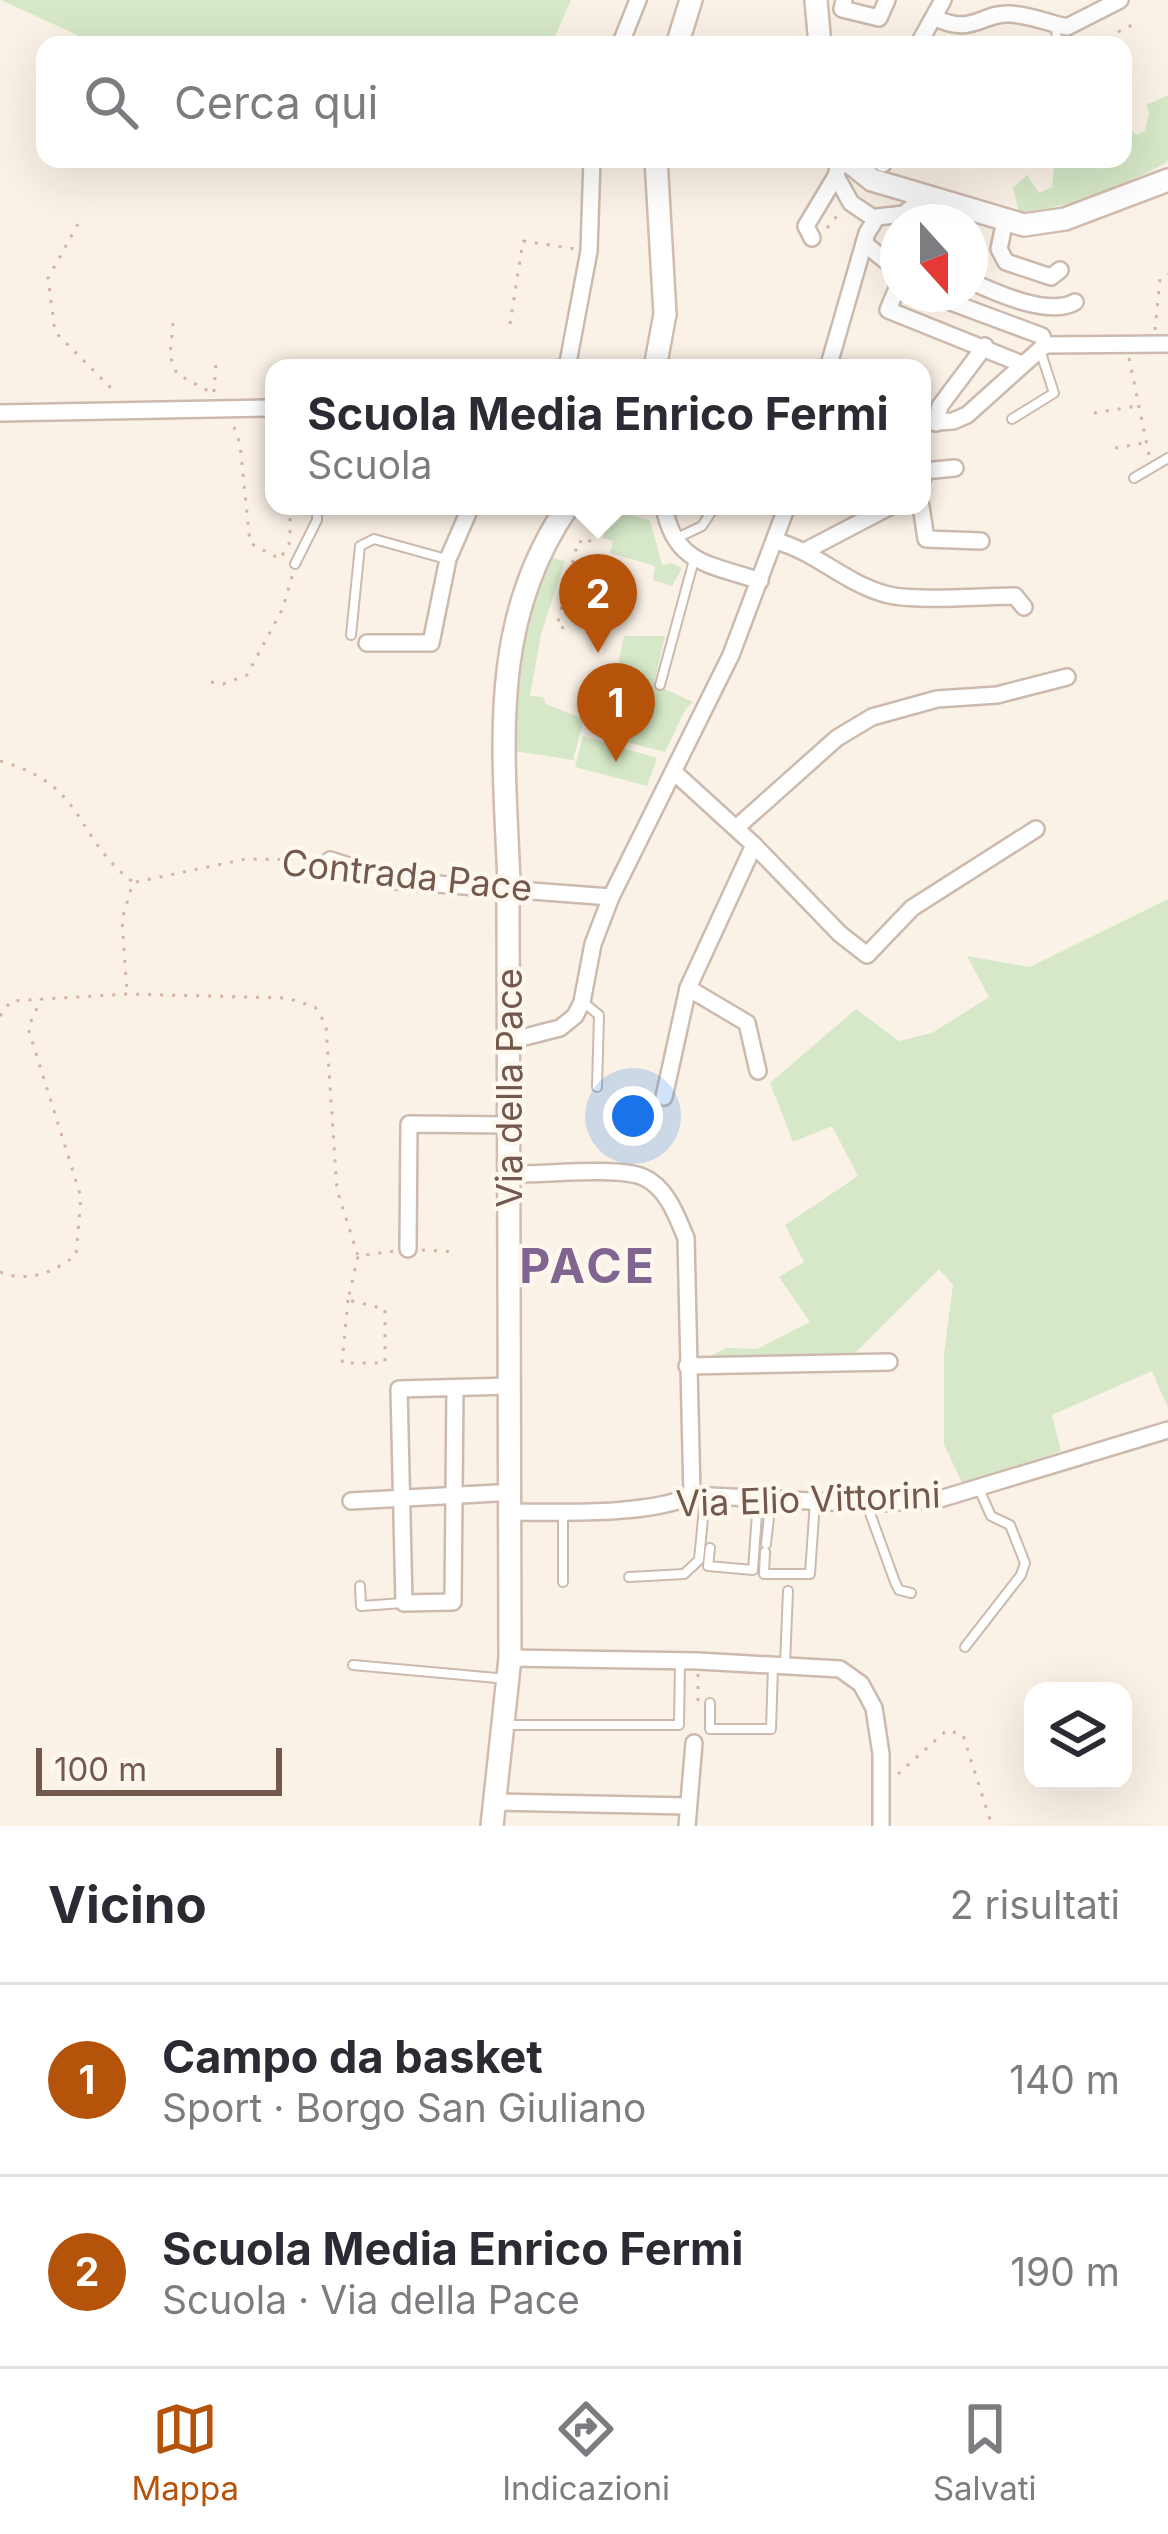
<!DOCTYPE html>
<html lang="it">
<head>
<meta charset="utf-8">
<style>
  body { margin:0; font-family:Inter,sans-serif; background:#f7f7f7; color:#2b2b33 }
  .controls { position:absolute; right:36px; bottom:36px; display:grid; overflow:hidden; border-radius:24px; box-shadow:0 12px 48px #0002 }
  .controls button { width:108px; height:108px; display:grid; place-items:center; padding:0; border:0; border-bottom:3px solid #e1e1e2; background:#fff; color:#2b2b33; font:60px sans-serif }
  .compass { position:absolute; left:880px; top:204px; width:108px; height:108px; border-radius:50%; background:#fff; box-shadow:0 12px 48px #0002; rotate:159deg }
  .scale { position:absolute; left:36px; bottom:30px; width:246px; box-sizing:border-box; padding-left:12px; border:6px solid #73594d; border-top:0; font-size:33px; line-height:42px; white-space:nowrap; color:#73594d; -webkit-text-stroke:9px #fef7ee; paint-order:stroke }
  .you { position:absolute; left:633px; top:1116px; width:42px; height:42px; margin:-30px; border:9px solid #fff; border-radius:50%; background:#1a73e8; box-shadow:0 0 0 18px #1a73e833 }
  .badge { display:grid; place-items:center; width:78px; height:78px; border-radius:50%; background:#b45309; color:#fff; font-size:39px; font-weight:700 }
  .pin { position:absolute; translate:-50% -99px; filter:drop-shadow(0 3px 6px #0008) }
  .pin::after { content:''; position:absolute; top:63px; width:42px; height:36px; background:inherit; clip-path:polygon(0 0,100% 0,50% 100%) }
  .popup { position:absolute; left:265px; top:359px; width:666px; height:156px; box-sizing:border-box; display:grid; place-content:center; border-radius:24px; background:#fff; filter:drop-shadow(0 3px 9px #0005); font-size:39px; white-space:nowrap; color:#7c7c81 }
  .popup b { font-size:45px; color:#2b2b33 }
  .popup::after { content:''; position:absolute; left:50%; top:100%; margin-left:-24px; border:24px solid transparent; border-top-color:#fff }
  .list { margin:0; padding:0; list-style:none }
  h2 { display:flex; justify-content:space-between; align-items:center; height:156px; margin:0; padding:0 48px; font-size:51px }
  h2 small { font-size:39px; font-weight:400; color:#7c7c81 }
  .list li { display:grid; grid-template-columns:78px 1fr auto; gap:36px; align-items:center; box-sizing:border-box; height:192px; padding:0 48px; border-top:3px solid #e1e1e2 }
  .list b { display:block; font-size:45px; white-space:nowrap }
  .list p { margin:0; font-size:39px; white-space:nowrap; color:#7c7c81 }
  .list em { font-size:39px; font-style:normal; color:#7c7c81 }
  .icon { flex:none; width:66px; height:66px; fill:none; stroke:currentColor; stroke-width:2; stroke-linecap:round; stroke-linejoin:round }
  .map { position:relative; flex:none; width:1168px; height:1826px; overflow:hidden }
  .search { position:absolute; background:#fff; box-shadow:0 12px 48px #0002; left:36px; right:36px; top:36px; height:132px; display:flex; align-items:center; gap:30px; box-sizing:border-box; padding:0 42px; border-radius:24px; color:#7c7c81; font-size:45px }
  .sheet { height:540px; background:#fff }
  nav { display:flex; justify-content:space-around; align-items:center; box-sizing:border-box; height:168px; border-top:3px solid #e1e1e2; background:#fff; font-size:33px; color:#7c7c81 }
  nav a { display:grid; justify-items:center; gap:6px }
  nav .on { color:#b45309 }
  .map>svg:first-child { display:block }
  .green { fill:#d6e8c7 }
  .lines { fill:none; stroke-linecap:round; stroke-linejoin:round }
  .service-casing { stroke:#ccbaae; stroke-width:12 }
  .minor-casing { stroke:#ccbaae; stroke-width:20 }
  .secondary-casing { stroke:#d1bcaf; stroke-width:26 }
  .path { stroke:#d3b4a4; stroke-width:3; stroke-dasharray:3 9; stroke-linecap:butt }
  .service { stroke:#fff; stroke-width:8 }
  .minor { stroke:#fff; stroke-width:15 }
  .secondary { stroke:#fff; stroke-width:21 }
  .secondary-bridge-casing { stroke:#d1bcaf; stroke-width:26; stroke-linecap:butt }
  .secondary-bridge { stroke:#fff; stroke-width:21 }
  .labels { text-anchor:middle; stroke-width:9; stroke-linejoin:round; paint-order:stroke }
  .street-label { font-size:36px; fill:#73594d; stroke:#fef7ee }
  .district-label { font-size:48px; font-weight:bold; letter-spacing:3px; fill:#7f658f; stroke:#fef7ee }
</style>
</head>
<body>
<div class="map">
<svg width="1168" height="1826" viewBox="0 0 1168 1826">
  <rect width="100%" height="100%" fill="#fbf2e7"/>
  <g class="green">
    <path d="M1,0H571L551,45H99Z"/>
    <path d="M1168,95V161C1126,186 1068,209 1019,212L1013,188L1027,175L1039,193L1052,187L1055,159H1123V131H1133L1136,135L1145,131L1149,113L1146,105Z"/>
    <path d="M610,510L650,520L662,565L672,563L682,568L672,586L653,580L655,566L610,553L613,541L603,538Z"/>
    <path d="M542,555L565,561L541,634L530,696L543,697L546,704L584,719L573,760L514,751L513,694Z"/>
    <path d="M624,636H665L654,684L693,702L685,710L665,752L603,736Z"/>
    <path d="M583,736L657,758L647,786L575,767Z"/>
    <path d="M1168,899V1408L1152,1371L1052,1415L1061,1451L962,1483L944,1444V1353L953,1285L939,1269L855,1353L708,1357L727,1348L757,1349L810,1322L779,1277L804,1262L785,1225L858,1176L832,1126L793,1142L770,1083L856,1009L899,1041L932,1033L989,997L967,956L1030,967Z"/>
  </g>
  <g class="lines">
    <g class="service-casing">
      <g id="service">
        <path d="M1056,26L1057,45"/>
        <path d="M1012,419L1054,393L1040,350"/>
        <path d="M1134,478L1168,458"/>
        <path d="M675,539L702,526L715,506"/>
        <path d="M295,564L317,520V506"/>
        <path d="M351,635L360,546L374,539L446,559"/>
        <path d="M660,685L694,560"/>
        <path d="M583,1002L599,1015L597,1087"/>
        <path d="M867,1505L895,1582L899,1590L911,1593"/>
        <path d="M563,1514V1582"/>
        <path d="M766,1544L771,1499"/>
        <path d="M710,1548L708,1566L753,1570L758,1499"/>
        <path d="M765,1552L764,1574H810L815,1501"/>
        <path d="M629,1577L684,1574L699,1560L705,1497"/>
        <path d="M360,1586L361,1606L403,1603"/>
        <path d="M965,1647L1021,1575L1025,1563L1010,1525L991,1516L979,1489"/>
        <path d="M785,1664L788,1591"/>
        <path d="M353,1665L508,1679"/>
        <path d="M710,1703V1729H771L773,1666"/>
        <path d="M506,1725H679L680,1663"/>
      </g>
    </g>
    <g class="minor-casing">
      <g id="minor">
        <path d="M844,0L842,9L879,18L887,0"/>
        <path d="M935,18C974,36 982,12 1010,14C1029,15 1049,23 1067,27L1120,0"/>
        <path d="M620,45L638,0"/>
        <path d="M918,45L943,0"/>
        <path d="M840,159L836,176L851,203L875,219"/>
        <path d="M883,164L884,159"/>
        <path d="M1005,220L999,249L1006,262L1051,277L1060,270"/>
        <path d="M812,238L806,226L836,176"/>
        <path d="M864,243L898,271"/>
        <path d="M970,281C996,293 1049,317 1075,302"/>
        <path d="M898,286L888,310L1022,364"/>
        <path d="M929,294L1042,336L1045,345L1168,344"/>
        <path d="M567,368L589,251L592,159"/>
        <path d="M828,368L867,233L877,217L904,214L922,198L930,200"/>
        <path d="M0,413L274,408"/>
        <path d="M922,423L953,421L967,415L1045,345"/>
        <path d="M936,423L940,406L985,346"/>
        <path d="M922,480L924,471L955,468"/>
        <path d="M664,506C674,565 711,564 760,581"/>
        <path d="M921,506L926,539L981,541"/>
        <path d="M776,541C816,552 845,583 885,594C911,602 984,596 1015,596L1024,607"/>
        <path d="M807,550L891,506"/>
        <path d="M367,643H431L448,559L471,506"/>
        <path d="M674,772L754,845L840,934L867,955L912,908L1036,829"/>
        <path d="M736,828L837,738L872,717L937,699L997,695L1067,677"/>
        <path d="M330,860L397,881L611,897"/>
        <path d="M688,988L747,1023L758,1071"/>
        <path d="M509,1041L560,1028L575,1016L582,1002L593,944L611,897L731,655L787,506"/>
        <path d="M664,1097L688,988L754,845"/>
        <path d="M510,1174C543,1175 616,1166 643,1177C667,1187 677,1217 686,1238L692,1495"/>
        <path d="M408,1249L409,1124L510,1125"/>
        <path d="M687,1366L889,1362"/>
        <path d="M455,1388L453,1602L404,1603L399,1389L510,1386"/>
        <path d="M351,1501L497,1493"/>
        <path d="M510,1512C558,1512 651,1516 692,1495L867,1504L940,1499L1168,1430"/>
        <path d="M510,1658L698,1661L840,1669L861,1684L874,1708L881,1754V1826"/>
        <path d="M496,1802L688,1806"/>
        <path d="M687,1826L694,1743"/>
      </g>
    </g>
    <g class="secondary-casing">
      <g id="secondary">
        <path d="M816,0L820,45"/>
        <path d="M677,45L691,0"/>
        <path d="M846,159L872,180L1024,225L1065,219L1168,180"/>
        <path d="M655,368L665,314L656,159"/>
        <path d="M509,884C504,750 487,622 568,506"/>
        <path d="M492,1826L510,1658L508,902"/>
      </g>
    </g>
    <g class="path">
      <path d="M1118,32L1136,23"/>
      <path d="M78,224L48,278L55,332L116,393"/>
      <path d="M827,228L840,212"/>
      <path d="M173,323L170,356L177,374L214,394"/>
      <path d="M510,324L523,241L576,249"/>
      <path d="M1155,330L1160,279L1168,274"/>
      <path d="M1129,358L1149,455"/>
      <path d="M214,392L216,363"/>
      <path d="M1094,413L1137,406"/>
      <path d="M234,427L240,444L250,543L280,559L290,542V506"/>
      <path d="M1115,448L1144,443"/>
      <path d="M614,506L647,515"/>
      <path d="M564,628L557,626L578,541L589,544L597,506"/>
      <path d="M211,682L223,684L247,675L283,608L293,573"/>
      <path d="M0,761C89,786 72,836 133,882L122,920L127,992"/>
      <path d="M136,882L246,859L316,860"/>
      <path d="M0,1016L11,1001L127,994L287,998L315,1007L326,1025L337,1190L358,1256"/>
      <path d="M422,1250L457,1252"/>
      <path d="M0,1272C28,1283 53,1273 76,1255L81,1197L28,1028L41,999"/>
      <path d="M348,1300L342,1363H385V1309L348,1300L358,1256L395,1251"/>
      <path d="M698,1701V1674"/>
      <path d="M898,1774L947,1730L963,1735L992,1826"/>
    </g>
    <use href="#service" class="service"/>
    <use href="#minor" class="minor"/>
    <use href="#secondary" class="secondary"/>
    <g class="secondary-bridge-casing">
      <path id="secondary-bridge" d="M508,902L509,884"/>
    </g>
    <use href="#secondary-bridge" class="secondary-bridge"/>
  </g>
  <g class="labels">
    <g class="street-label">
      <text transform="translate(407 875) rotate(6)" y="13">Contrada Pace</text>
      <text transform="translate(509 1088) rotate(-90)" y="13">Via della Pace</text>
      <text transform="translate(808 1499) rotate(-2)" y="13">Via Elio Vittorini</text>
    </g>
    <g class="district-label">
      <text x="588" y="1283">PACE</text>
    </g>
  </g>
</svg>
<div class="controls">
<button><svg class="icon" aria-label="layers" viewBox="0 0 24 24"><path d="M12 4l9 5-9 5-9-5zM3 14l9 5 9-5"/></svg></button>
</div>
<svg class="compass" viewBox="-18 -18 36 36"><path d="M0-13l5 13h-10z" fill="#e53935"/><path d="M0 13l5-13h-10z" fill="#7c7c81"/></svg>
<div class="scale">100 m</div>
<div class="you"></div>
<div class="pin badge" style="left:616px;top:762px">1</div>
<div class="pin badge" style="left:598px;top:653px">2</div>
<div class="popup"><b>Scuola Media Enrico Fermi</b>Scuola</div>
<div class="search"><svg class="icon" aria-label="search" viewBox="0 0 24 24"><circle cx="10" cy="10" r="6"/><path d="M15 15l6 6"/></svg>Cerca qui</div>
</div>
<section class="sheet">
<h2>Vicino<small>2 risultati</small></h2>
<ul class="list">
<li><span class="badge">1</span><div><b>Campo da basket</b><p>Sport · Borgo San Giuliano</p></div><em>140 m</em></li>
<li><span class="badge">2</span><div><b>Scuola Media Enrico Fermi</b><p>Scuola · Via della Pace</p></div><em>190 m</em></li>
</ul>
</section>
<nav>
<a class="on"><svg class="icon" aria-label="map" viewBox="0 0 24 24"><path d="M3 6l6-2 6 2 6-2v14l-6 2-6-2-6 2zM9 4v14M15 6v14"/></svg>Mappa</a>
<a><svg class="icon" aria-label="directions" viewBox="0 0 24 24"><path d="M12 3l9 9-9 9-9-9zM9 14v-3h6M13 9l2 2-2 2"/></svg>Indicazioni</a>
<a><svg class="icon" aria-label="saved" viewBox="0 0 24 24"><path d="M7 4h10v16l-5-4-5 4z"/></svg>Salvati</a>
</nav>
</body>
</html>
